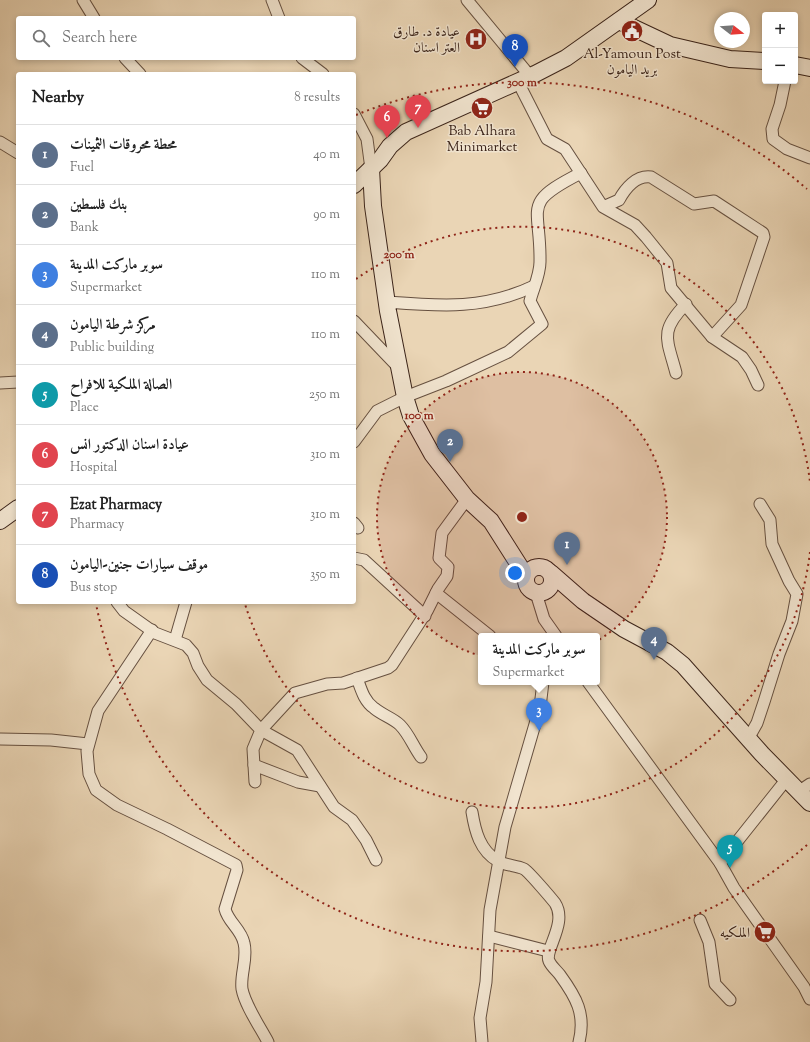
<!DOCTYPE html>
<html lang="en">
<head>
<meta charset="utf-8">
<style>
  body { margin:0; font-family:"Sorts Mill Goudy",Amiri,serif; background:#f2f2f2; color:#222 }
  .controls { position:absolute; right:12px; top:12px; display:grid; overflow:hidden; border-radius:4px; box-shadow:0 2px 6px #0003 }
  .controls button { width:36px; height:36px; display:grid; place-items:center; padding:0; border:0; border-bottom:1px solid #e0e0e0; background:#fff; color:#222; font:20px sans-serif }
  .compass { position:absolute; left:714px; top:12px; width:36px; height:36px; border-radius:50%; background:#fff; box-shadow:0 2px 6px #0003; rotate:107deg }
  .you { position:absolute; left:515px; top:573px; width:14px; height:14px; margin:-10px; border:3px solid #fff; border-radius:50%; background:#1a73e8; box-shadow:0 0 0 6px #1a73e833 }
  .badge { display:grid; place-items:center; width:26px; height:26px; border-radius:50%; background:#8f2418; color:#fff; font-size:13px; font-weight:700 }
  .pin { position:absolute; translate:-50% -33px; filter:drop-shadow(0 1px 2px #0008) }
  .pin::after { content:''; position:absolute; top:21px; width:14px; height:12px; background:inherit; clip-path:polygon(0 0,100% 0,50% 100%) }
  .popup { position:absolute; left:478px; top:633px; width:122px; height:52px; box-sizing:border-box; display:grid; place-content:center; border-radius:4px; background:#fff; filter:drop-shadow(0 1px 3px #0005); font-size:13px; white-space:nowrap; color:#767676 }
  .popup b { font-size:15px; color:#222 }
  .popup::after { content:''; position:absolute; left:50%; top:100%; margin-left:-8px; border:8px solid transparent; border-top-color:#fff }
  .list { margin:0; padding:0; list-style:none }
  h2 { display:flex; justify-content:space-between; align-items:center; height:52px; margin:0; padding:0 16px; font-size:17px }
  h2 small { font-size:13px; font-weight:400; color:#767676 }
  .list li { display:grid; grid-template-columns:26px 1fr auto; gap:12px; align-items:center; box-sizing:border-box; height:60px; padding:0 16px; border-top:1px solid #e0e0e0 }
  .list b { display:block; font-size:15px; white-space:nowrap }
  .list p { margin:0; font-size:13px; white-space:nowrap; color:#767676 }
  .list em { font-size:13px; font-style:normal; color:#767676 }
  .icon { flex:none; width:22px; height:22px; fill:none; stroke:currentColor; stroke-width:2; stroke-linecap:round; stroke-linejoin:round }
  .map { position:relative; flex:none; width:810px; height:1042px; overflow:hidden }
  .search { position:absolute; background:#fff; box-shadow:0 2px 6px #0003; left:16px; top:16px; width:340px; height:44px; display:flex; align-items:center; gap:10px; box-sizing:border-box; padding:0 14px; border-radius:4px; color:#767676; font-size:15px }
  .panel { position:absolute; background:#fff; box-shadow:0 2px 6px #0003; left:16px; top:72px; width:340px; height:532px; border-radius:4px }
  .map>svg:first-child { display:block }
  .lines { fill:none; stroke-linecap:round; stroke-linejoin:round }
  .street-casing { stroke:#665040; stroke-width:13 }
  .secondary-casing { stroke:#3a2319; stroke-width:18 }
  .street { stroke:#f1e4cf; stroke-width:11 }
  .secondary { stroke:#f1e4cf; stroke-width:16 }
  .ring { fill:none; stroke:#8f2418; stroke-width:2; stroke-dasharray:2 4 }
  .labels { text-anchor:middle; stroke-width:3; stroke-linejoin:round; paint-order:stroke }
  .poi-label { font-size:14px; fill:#3a2319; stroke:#f1e4cf; text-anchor:end }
  .centre { fill:#8f2418; stroke:#f1e4cf; stroke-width:2 }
  .ring-label { font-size:12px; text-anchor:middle; font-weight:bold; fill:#8f2418; stroke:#f1e4cf; stroke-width:3; stroke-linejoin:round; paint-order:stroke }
</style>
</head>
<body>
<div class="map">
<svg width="810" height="1042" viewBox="0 0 810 1042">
  <rect width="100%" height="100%" fill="#ead5b5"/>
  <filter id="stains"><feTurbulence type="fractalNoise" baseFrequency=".005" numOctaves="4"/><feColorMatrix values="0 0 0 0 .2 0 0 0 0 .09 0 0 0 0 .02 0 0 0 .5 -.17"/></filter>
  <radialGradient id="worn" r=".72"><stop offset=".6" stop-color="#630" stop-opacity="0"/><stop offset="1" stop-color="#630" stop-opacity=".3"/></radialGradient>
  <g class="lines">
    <g class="street-casing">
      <g id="street">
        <path d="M83,0L94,18"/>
        <path d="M272,0L279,18"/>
        <path d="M467,0L530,76"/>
        <path d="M125,58L140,74"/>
        <path d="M302,58L323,74"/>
        <path d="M785,81L780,105L772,129L773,139L787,149L810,158"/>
        <path d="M518,82L547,139L565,149L603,207L635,225L646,237L667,263L671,288L712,337L741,305L764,237L763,233L714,201L694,204L651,177C636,175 625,189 619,200L603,207"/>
        <path d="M354,114L367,139L371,169"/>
        <path d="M0,142L18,153"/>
        <path d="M386,302C440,306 484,310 534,286"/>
        <path d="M354,321L399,368"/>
        <path d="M712,337L742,357L751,370L758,385"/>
        <path d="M676,373C667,339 659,331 686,304"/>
        <path d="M0,383L18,382"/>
        <path d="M354,442L377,411L405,397L446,381L508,352L542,324L530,301C533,289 540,275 540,262C541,205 520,204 581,173"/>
        <path d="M354,523L358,528"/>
        <path d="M354,558L364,560L425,616"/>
        <path d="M436,593L490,636"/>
        <path d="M536,593L544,619L556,636"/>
        <path d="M117,602L124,611L155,633L186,645L193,653L198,666L207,680L236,704L261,730L253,749L255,782"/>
        <path d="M152,630L98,711L87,751L89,774L96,790L117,805L167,829L236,865L237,870L225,909C228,922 241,929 244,943C248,959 240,974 242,989C245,1005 260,1027 268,1042"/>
        <path d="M175,640L186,602"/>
        <path d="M357,678C361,689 364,701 374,708C382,715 393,718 400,725C409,734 413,746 421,757"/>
        <path d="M588,682L720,863L734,888L804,987L810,999"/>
        <path d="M0,739L51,740L88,744"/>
        <path d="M748,739L757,723L764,702L779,654L792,621L797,594L789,581L772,544L770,520L760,504"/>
        <path d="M254,765L298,782L320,786"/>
        <path d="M798,792L810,784"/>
        <path d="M472,812C475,831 480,851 498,861C506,866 516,865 524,869C529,872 551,898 555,903C568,923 544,950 549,961C551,966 557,971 560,975C576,997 586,1014 579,1042"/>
        <path d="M376,860L366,840L352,820L334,807L297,750L261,730L295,693L327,684L343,683L388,668L392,665L427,611L438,589L447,576L448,567L439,558L442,533L467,499"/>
        <path d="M720,863L786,780"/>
        <path d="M700,920L709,942L715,984L730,1000"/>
        <path d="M489,936L548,951"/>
        <path d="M482,1042L480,1018L486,982L490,910L505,827L540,707L543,682"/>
      </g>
    </g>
    <g class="secondary-casing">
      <g id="secondary">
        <path d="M619,21L670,45L730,59L765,61"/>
        <path d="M795,65L810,68"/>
        <path d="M371,169L373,206L388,311L405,397L411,416L432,454L467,499L491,521L526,576"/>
        <path d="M354,185L380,160L390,146L406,132L535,74L566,58L648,0"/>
        <path d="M0,521L18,508"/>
        <circle cx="539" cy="580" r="13"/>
        <path d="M551,573L583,601L624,629L667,652L683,665L762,754L810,803"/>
      </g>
    </g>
    <use href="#street" class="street"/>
    <use href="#secondary" class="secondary"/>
  </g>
  <circle cx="522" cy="517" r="145" fill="#8f2418" fill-opacity=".12"/>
  <g class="ring">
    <circle cx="522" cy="517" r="145"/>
    <path d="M810 552A290 290 0 0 1 245 604M356 279A290 290 0 0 1 810 482"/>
    <path d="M807 845A435 435 0 0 1 96 604M356 115A435 435 0 0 1 807 189"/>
  </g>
  <defs>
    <g id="civic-disc" transform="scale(1.15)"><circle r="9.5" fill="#8f2418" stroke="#f1e4cf"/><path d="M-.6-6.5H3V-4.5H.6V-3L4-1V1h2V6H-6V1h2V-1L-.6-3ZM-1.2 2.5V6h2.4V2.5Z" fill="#fff"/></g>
    <g id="hospital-disc" transform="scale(1.15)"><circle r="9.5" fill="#8f2418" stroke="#f1e4cf"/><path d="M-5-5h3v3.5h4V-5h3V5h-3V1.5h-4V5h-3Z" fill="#fff"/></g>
    <g id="supermarket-disc" transform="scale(1.15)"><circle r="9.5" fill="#8f2418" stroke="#f1e4cf"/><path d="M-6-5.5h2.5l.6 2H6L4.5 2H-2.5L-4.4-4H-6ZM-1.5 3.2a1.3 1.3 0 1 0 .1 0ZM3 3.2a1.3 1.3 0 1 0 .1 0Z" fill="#fff"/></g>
  </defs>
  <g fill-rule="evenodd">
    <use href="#civic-disc" x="632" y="31"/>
    <use href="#hospital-disc" x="476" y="39"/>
    <use href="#supermarket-disc" x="482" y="108"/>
    <use href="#supermarket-disc" x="765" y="932"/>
  </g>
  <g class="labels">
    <g class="poi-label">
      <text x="460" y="36">عيادة د. طارق<tspan x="460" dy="16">العتر اسنان</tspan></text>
      <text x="632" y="58" text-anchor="middle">Al-Yamoun Post<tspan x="632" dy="16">بريد اليامون</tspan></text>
      <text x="482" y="135" text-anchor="middle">Bab Alhara<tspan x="482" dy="16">Minimarket</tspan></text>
      <text x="750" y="937">الملكيه</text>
    </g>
  </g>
  <circle cx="522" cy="517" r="6" class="centre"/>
  <g class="ring-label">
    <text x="522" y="86">300 m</text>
    <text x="399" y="258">200 m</text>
    <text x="419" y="419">100 m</text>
  </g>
  <rect width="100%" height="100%" filter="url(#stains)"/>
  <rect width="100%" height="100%" fill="url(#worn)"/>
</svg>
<div class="controls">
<button>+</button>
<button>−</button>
</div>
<svg class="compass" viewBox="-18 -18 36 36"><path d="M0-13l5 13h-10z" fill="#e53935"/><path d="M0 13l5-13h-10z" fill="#767676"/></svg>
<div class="you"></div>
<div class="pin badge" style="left:567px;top:565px;background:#5c6f8a">1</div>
<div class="pin badge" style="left:450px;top:462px;background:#5c6f8a">2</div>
<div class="pin badge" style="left:539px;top:731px;background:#3f7fe0">3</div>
<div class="popup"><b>سوبر ماركت المدينة</b>Supermarket</div>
<div class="pin badge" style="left:654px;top:660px;background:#5c6f8a">4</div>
<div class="pin badge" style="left:730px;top:868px;background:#0f9aa8">5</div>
<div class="pin badge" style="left:387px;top:138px;background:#e0444e">6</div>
<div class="pin badge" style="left:418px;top:128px;background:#e0444e">7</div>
<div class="pin badge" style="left:515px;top:67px;background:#1a4fb4">8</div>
<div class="search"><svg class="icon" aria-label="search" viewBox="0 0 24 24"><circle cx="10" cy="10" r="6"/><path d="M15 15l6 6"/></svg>Search here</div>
<section class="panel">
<h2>Nearby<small>8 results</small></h2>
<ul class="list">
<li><span class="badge" style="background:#5c6f8a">1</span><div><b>محطة محروقات الثمينات</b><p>Fuel</p></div><em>40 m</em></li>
<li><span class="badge" style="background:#5c6f8a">2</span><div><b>بنك فلسطين</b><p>Bank</p></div><em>90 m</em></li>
<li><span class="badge" style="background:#3f7fe0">3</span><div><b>سوبر ماركت المدينة</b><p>Supermarket</p></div><em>110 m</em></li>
<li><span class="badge" style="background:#5c6f8a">4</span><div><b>مركز شرطة اليامون</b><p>Public building</p></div><em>110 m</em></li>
<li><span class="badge" style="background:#0f9aa8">5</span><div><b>الصالة الملكية للافراح</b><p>Place</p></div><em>250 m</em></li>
<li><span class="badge" style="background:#e0444e">6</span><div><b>عيادة اسنان الدكتور انس</b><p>Hospital</p></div><em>310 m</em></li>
<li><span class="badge" style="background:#e0444e">7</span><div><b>Ezat Pharmacy</b><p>Pharmacy</p></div><em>310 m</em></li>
<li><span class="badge" style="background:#1a4fb4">8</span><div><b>موقف سيارات جنين-اليامون</b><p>Bus stop</p></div><em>350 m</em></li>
</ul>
</section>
</div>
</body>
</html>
